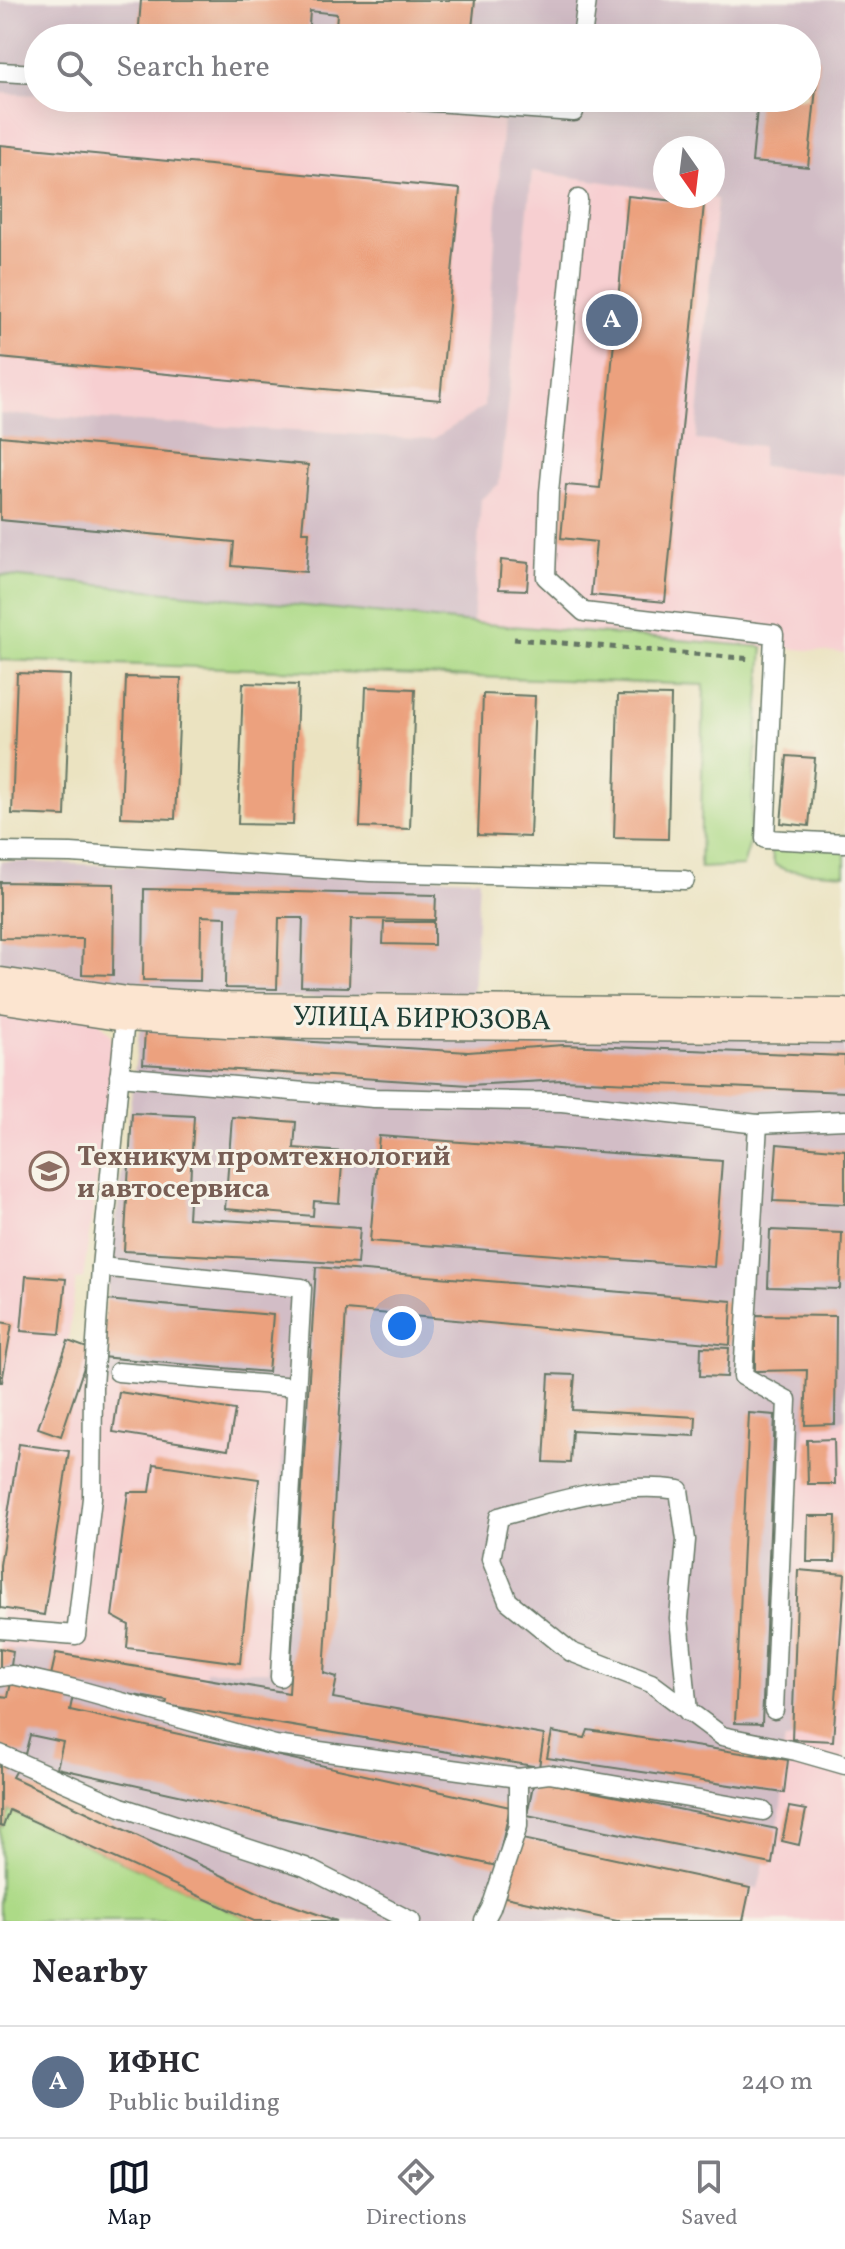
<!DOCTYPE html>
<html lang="en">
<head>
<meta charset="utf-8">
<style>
  body { margin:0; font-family:Vollkorn,serif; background:#f2f2f3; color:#2b2b33 }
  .compass { position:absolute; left:653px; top:136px; width:72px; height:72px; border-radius:50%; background:#fff; box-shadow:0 8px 32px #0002; rotate:166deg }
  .you { position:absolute; left:402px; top:1326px; width:28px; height:28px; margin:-20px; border:6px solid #fff; border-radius:50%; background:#1a73e8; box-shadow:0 0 0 12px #1a73e833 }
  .badge { display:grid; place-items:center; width:52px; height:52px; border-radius:50%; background:#111827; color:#fff; font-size:26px; font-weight:700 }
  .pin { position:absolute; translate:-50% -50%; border:4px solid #fff; box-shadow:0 2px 8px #0006 }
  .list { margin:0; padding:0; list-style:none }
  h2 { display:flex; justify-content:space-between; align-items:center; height:104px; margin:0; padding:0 32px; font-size:34px }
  h2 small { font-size:26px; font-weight:400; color:#7c7c81 }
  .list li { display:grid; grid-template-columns:52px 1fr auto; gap:24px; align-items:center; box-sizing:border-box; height:112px; padding:0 32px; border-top:2px solid #e1e1e2 }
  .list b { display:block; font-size:30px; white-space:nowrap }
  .list p { margin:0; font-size:26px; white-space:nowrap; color:#7c7c81 }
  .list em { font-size:26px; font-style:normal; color:#7c7c81 }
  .icon { flex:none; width:44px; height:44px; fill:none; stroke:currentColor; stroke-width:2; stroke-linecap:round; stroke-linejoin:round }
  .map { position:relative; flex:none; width:845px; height:1921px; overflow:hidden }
  .search { position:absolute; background:#fff; box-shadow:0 8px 32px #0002; left:24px; right:24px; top:24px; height:88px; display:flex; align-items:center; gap:20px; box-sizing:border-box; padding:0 28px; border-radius:44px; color:#7c7c81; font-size:30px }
  .sheet { height:216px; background:#fff }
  nav { display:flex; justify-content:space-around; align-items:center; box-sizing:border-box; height:112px; border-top:2px solid #e1e1e2; background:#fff; font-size:22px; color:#7c7c81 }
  nav a { display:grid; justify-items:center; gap:4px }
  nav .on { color:#111827 }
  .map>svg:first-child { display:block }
  .built { fill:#f7cfd1 }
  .industrial { fill:#d2bdc6 }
  .green { fill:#adda87; stroke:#668c5e; stroke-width:2 }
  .building { fill:#eca17e }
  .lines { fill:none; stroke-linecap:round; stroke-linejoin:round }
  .lane-casing { stroke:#667765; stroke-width:21 }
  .secondary-casing { stroke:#667765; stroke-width:47 }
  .path { stroke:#667765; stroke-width:5; stroke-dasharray:6 6; stroke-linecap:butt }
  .lane { stroke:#fff; stroke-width:18 }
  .secondary { stroke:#fce5d0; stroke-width:44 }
  .labels { text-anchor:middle; stroke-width:6; stroke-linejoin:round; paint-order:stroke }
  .street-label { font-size:28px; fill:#1f3d34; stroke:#f7f3e8 }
  .education-label { font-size:28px; font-weight:bold; fill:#785e54; stroke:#f7f3e8; text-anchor:start }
</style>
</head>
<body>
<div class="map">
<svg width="845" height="1921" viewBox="0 0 845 1921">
  <rect width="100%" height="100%" fill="#f7f3e8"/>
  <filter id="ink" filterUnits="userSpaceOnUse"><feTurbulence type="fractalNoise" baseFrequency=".0125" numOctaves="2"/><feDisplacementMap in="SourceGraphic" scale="16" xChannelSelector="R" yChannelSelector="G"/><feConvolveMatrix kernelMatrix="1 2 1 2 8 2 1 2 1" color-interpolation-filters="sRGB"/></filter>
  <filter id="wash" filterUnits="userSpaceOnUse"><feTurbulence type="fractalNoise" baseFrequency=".006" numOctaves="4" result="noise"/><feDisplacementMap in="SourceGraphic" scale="32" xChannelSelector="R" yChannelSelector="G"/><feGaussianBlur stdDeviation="1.8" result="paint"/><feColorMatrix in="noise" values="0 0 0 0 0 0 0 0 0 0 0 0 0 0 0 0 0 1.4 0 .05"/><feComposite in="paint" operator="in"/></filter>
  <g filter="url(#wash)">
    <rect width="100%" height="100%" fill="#ebe3c1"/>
    <g class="built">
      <path d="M0,93L38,95V98H103L503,117L484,407L433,439L0,414Z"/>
      <path d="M532,171L665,191V196L717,199L696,440L763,446L762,466L845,475V653L473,623L481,499L499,484Z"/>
      <path d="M0,1001L96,1018L111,1035L114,1062L83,1279L76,1280L68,1341L101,1357L106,1383L286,1401L268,1671H207L205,1679L0,1648Z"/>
      <path d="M845,1418V1921H743L750,1888L764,1863H772L787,1760L782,1759L785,1739H791L797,1480L805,1425L835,1424Z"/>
    </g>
    <g class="industrial">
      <path d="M0,0H845V475L762,466V446L696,440L717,199L698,196H713V148H665V191L532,171L499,484L481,499L473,623L0,575V414L433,439L484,407L503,117L103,98H807V38H38V95L0,93Z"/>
      <path d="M0,861L479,879L473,997L257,998L87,985L0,970Z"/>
      <path d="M142,1028L845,1038V1418L835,1424L805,1425L797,1480L792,1739H785L782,1758L788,1760L772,1864L764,1863L758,1889L750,1888L743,1921H254L9,1811L3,1827L0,1826V1648L56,1653L205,1679L206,1671H268L286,1401L105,1383L101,1357L106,1300L139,1033Z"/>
    </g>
    <g class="green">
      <path d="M0,575L473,623L763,647L749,846L743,866L700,868L704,685L0,660Z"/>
      <path d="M845,835V874L786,870L775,865L770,847Z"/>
      <path d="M9,1810L254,1921H0V1826L3,1827Z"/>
    </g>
    <g id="blocks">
      <g class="building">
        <path d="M141,0H475L471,38H335L337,14L310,11L308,38H138Z"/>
        <path d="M807,57L819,58L808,167L752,162L758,98H807Z"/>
        <path d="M0,145L460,189L440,400L0,358Z"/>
        <path d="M628,196L704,204L665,602L591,595L596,542L561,538L566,485L600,488Z"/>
        <path d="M0,436L308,465L302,532H309L306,572L232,566L234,542L0,520Z"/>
        <path d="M501,560L529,563L527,590L499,589Z"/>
        <path d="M17,673L70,675L65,816L12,814Z"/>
        <path d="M126,677L181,678L175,819L121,817Z"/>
        <path d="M243,683L298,685L293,825L238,824Z"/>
        <path d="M366,687L415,689L410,829L360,827Z"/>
        <path d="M483,694L535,696L530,837L478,835Z"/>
        <path d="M618,695L671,696L668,839L614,838Z"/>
        <path d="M787,756L815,758L809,826L781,823Z"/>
        <path d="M0,882L114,884L113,975L82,974L83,939L0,938Z"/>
        <path d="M144,889L436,895L435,920L351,919L349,987L301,986L303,918H279L277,989L225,988L226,917L201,916L200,981L143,980Z"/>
        <path d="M384,922H434V945L383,944Z"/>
        <path d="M145,1031L468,1052L563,1045L845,1056V1092L562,1080L469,1085L143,1064Z"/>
        <path d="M132,1113L194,1116L188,1218L360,1228L357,1264L124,1251Z"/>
        <path d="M232,1117L296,1122L294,1148L343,1152L339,1203L314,1201L313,1216L225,1209Z"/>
        <path d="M379,1136L722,1161L714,1267L370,1241Z"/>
        <path d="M777,1144L845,1150V1204L773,1201Z"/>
        <path d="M770,1230L842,1233L840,1289L768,1287Z"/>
        <path d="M316,1267L732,1301L730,1345L346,1310L324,1673L337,1677L333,1698L544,1735L539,1767L166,1705L167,1701L50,1680L56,1653L289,1693Z"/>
        <path d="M26,1276L66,1279L60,1334L21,1331Z"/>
        <path d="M106,1300L273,1315L268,1372L101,1357Z"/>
        <path d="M755,1315L836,1316L835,1424L805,1425L807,1370L755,1371Z"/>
        <path d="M0,1322L12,1324L2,1382H0Z"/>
        <path d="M68,1341L90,1349L61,1436L38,1428Z"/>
        <path d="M701,1347L729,1348L727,1377L700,1376Z"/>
        <path d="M549,1374L575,1375L572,1410L696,1417L695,1436L572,1430L570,1463L544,1462Z"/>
        <path d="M119,1392L235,1410L228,1450L113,1432Z"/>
        <path d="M749,1413L775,1415L762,1724L735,1723Z"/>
        <path d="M834,1439L835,1484H808L807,1440Z"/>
        <path d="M19,1444L69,1451L44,1615L0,1608V1565Z"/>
        <path d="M154,1464L259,1479L240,1663L127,1648L129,1625L112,1616L128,1492H150Z"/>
        <path d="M808,1516H836L835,1562H807Z"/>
        <path d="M798,1570L845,1574L833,1741L792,1739Z"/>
        <path d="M0,1648L13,1651L11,1666L0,1669Z"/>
        <path d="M11,1683L73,1695L70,1710L510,1807L497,1866L57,1768L63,1742L30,1735L25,1754L0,1748V1696L8,1697Z"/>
        <path d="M588,1730L788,1760L784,1793L547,1758L552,1732L585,1738Z"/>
        <path d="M0,1760L17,1768L12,1777L266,1896L337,1921H254L9,1810L3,1827L0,1826Z"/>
        <path d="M534,1780L777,1829L772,1864L527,1815Z"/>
        <path d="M789,1807L806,1810L799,1845L782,1841Z"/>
        <path d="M518,1838L750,1888L743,1921H617L505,1897Z"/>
      </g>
    </g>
  </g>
  <g filter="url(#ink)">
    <use href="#blocks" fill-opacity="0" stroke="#667765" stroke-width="2"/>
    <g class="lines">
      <g class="lane-casing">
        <g id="lane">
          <path d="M582,38L587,0"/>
          <path d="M0,72L38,74"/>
          <path d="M378,98L574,112L576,98"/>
          <path d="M578,199L549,492L546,577L584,612L774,634L765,839L845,843"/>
          <path d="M0,852L71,853L370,872L685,880"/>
          <path d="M119,1076L374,1098L562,1102L758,1124L845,1120"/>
          <path d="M758,1124L743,1376L787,1400L774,1710"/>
          <path d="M101,1267L302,1288L280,1677"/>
          <path d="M118,1372L296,1387"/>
          <path d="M0,1629L76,1635L92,1498L93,1387L101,1267L126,1009"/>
          <path d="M0,1677L13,1675L75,1689L275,1745L518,1778"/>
          <path d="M688,1712L679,1618L686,1540L679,1490C618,1481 557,1501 499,1517L491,1559L508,1601L571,1652L651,1683L722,1736L796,1751L845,1765"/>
          <path d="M0,1754L121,1807L305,1867L411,1921"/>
          <path d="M484,1921L491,1908L518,1826V1778L549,1774L763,1811"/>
        </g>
      </g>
      <g class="secondary-casing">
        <path id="secondary" d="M0,990L126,1009L228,1015L845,1021"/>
      </g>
      <path class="path" d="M514,639L752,659"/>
      <use href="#lane" class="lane"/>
      <use href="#secondary" class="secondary"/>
    </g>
  </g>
  <defs>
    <g id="university-ring" transform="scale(2)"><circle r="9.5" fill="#f7f3e8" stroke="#8d6e63" stroke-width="1.5"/><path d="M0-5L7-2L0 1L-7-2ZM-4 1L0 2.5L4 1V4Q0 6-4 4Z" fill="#8d6e63"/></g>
  </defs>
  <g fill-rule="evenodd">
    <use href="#university-ring" x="49" y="1171"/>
  </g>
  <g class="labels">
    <g class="street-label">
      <text transform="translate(422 1017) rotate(1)" y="10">УЛИЦА БИРЮЗОВА</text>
    </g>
    <g class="education-label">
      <text x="77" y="1165">Техникум промтехнологий<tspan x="77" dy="32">и автосервиса</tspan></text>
    </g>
  </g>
</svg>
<svg class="compass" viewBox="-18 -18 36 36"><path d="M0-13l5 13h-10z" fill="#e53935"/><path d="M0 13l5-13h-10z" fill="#7c7c81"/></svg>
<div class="you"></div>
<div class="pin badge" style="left:612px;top:320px;background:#5c6f8a">A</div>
<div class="search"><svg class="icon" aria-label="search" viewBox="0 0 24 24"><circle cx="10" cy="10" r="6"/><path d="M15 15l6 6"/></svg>Search here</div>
</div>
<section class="sheet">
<h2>Nearby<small></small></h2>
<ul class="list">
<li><span class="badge" style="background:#5c6f8a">A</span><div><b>ИФНС</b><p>Public building</p></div><em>240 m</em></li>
</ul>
</section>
<nav>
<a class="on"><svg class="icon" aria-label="map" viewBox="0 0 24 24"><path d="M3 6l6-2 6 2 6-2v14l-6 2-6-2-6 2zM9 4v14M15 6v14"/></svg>Map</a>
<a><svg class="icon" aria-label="directions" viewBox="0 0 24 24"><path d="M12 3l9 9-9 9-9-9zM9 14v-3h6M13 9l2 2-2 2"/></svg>Directions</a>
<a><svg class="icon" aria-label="saved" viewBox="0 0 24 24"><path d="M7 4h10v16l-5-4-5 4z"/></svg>Saved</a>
</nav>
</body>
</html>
